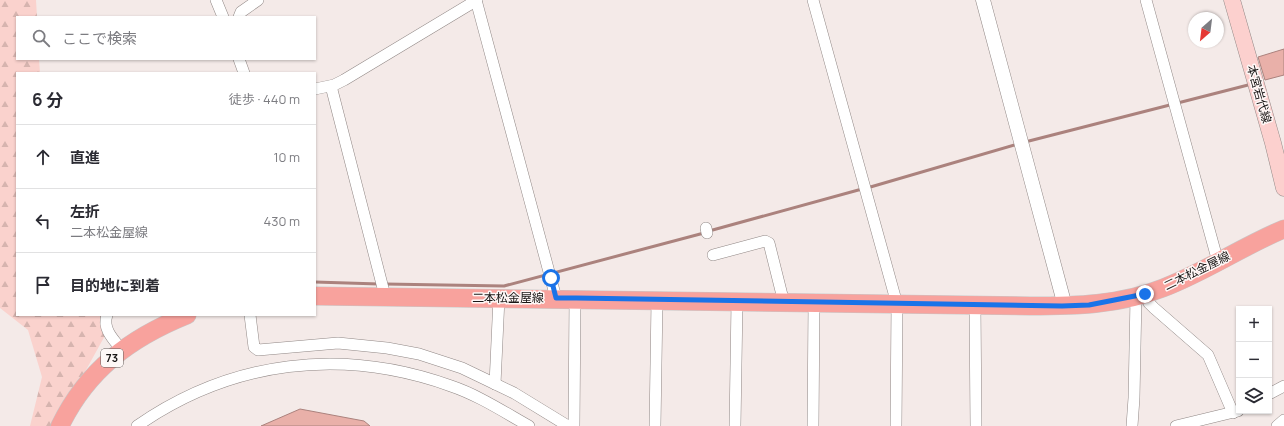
<!DOCTYPE html>
<html lang="ja">
<head>
<meta charset="utf-8">
<style>
  body { margin:0; font-family:Manrope,"Noto Sans JP",sans-serif; background:#f7f7f7; color:#2b2b33 }
  .controls { position:absolute; right:12px; bottom:12px; display:grid; overflow:hidden; border-radius:0px; box-shadow:0 1px 3px #0004 }
  .controls button { width:36px; height:36px; display:grid; place-items:center; padding:0; border:0; border-bottom:1px solid #e1e1e2; background:#fff; color:#2b2b33; font:20px sans-serif }
  .compass { position:absolute; left:1188px; top:12px; width:36px; height:36px; border-radius:50%; background:#fff; box-shadow:0 1px 3px #0004; rotate:208deg }
  .stop { position:absolute; width:12px; height:12px; margin:-9px; border:3px solid #1a73e8; border-radius:50%; background:#fff }
  .stop.end { background:#1a73e8; border-color:#fff; box-shadow:0 1px 4px #0008 }
  .list { margin:0; padding:0; list-style:none }
  h2 { display:flex; justify-content:space-between; align-items:center; height:52px; margin:0; padding:0 16px; font-size:17px }
  h2 small { font-size:13px; font-weight:400; color:#7c7c81 }
  .list li { display:grid; grid-template-columns:26px 1fr auto; gap:12px; align-items:center; box-sizing:border-box; height:64px; padding:0 16px; border-top:1px solid #e1e1e2 }
  .list b { display:block; font-size:15px; white-space:nowrap }
  .list p { margin:0; font-size:13px; white-space:nowrap; color:#7c7c81 }
  .list em { font-size:13px; font-style:normal; color:#7c7c81 }
  .icon { flex:none; width:22px; height:22px; fill:none; stroke:currentColor; stroke-width:2; stroke-linecap:round; stroke-linejoin:round }
  .map { position:relative; flex:none; width:1284px; height:426px; overflow:hidden }
  .search { position:absolute; background:#fff; box-shadow:0 1px 3px #0004; left:16px; top:16px; width:300px; height:44px; display:flex; align-items:center; gap:10px; box-sizing:border-box; padding:0 14px; border-radius:0px; color:#7c7c81; font-size:15px }
  .panel { position:absolute; background:#fff; box-shadow:0 1px 3px #0004; left:16px; top:72px; width:300px; height:244px; border-radius:0px }
  .map>svg:first-child { display:block }
  .forest { fill:url(#forest-firs) }
  .water { fill:#e9b0a9; stroke:#ab827d }
  .lines { fill:none; stroke-linecap:round; stroke-linejoin:round }
  .stream { stroke:#ab827d; stroke-width:3 }
  .minor-casing { stroke:#908785; stroke-width:12 }
  .tertiary-casing { stroke:#908785; stroke-width:15 }
  .secondary-casing { stroke:#908785; stroke-width:17 }
  .primary-casing { stroke:#c8c7c7; stroke-width:19 }
  .minor { stroke:#fff; stroke-width:11 }
  .tertiary { stroke:#fff; stroke-width:14 }
  .secondary { stroke:#fcd0ce; stroke-width:16 }
  .primary { stroke:#f8a29d; stroke-width:18 }
  .route { stroke:#1a73e8; stroke-width:5 }
  .labels { text-anchor:middle; stroke-width:3; stroke-linejoin:round; paint-order:stroke }
  .shield { fill:#fef8f7; stroke:#5e5a59; stroke-width:1 }
  .shield-label { font-size:11px; font-weight:bold; fill:#191615 }
  .street-label { font-size:12px; fill:#191615; stroke:#fef8f7 }
</style>
</head>
<body>
<div class="map">
<svg width="1284" height="426" viewBox="0 0 1284 426">
  <defs>
    <pattern id="forest-firs" width="22" height="20" patternUnits="userSpaceOnUse"><rect width="22" height="20" fill="#fad2cd"/><path d="M5 1l3.5 6h-7zM16 11l3.5 6h-7z" fill="#d6b4af"/></pattern>
  </defs>
  <rect width="100%" height="100%" fill="#f4eae8"/>
  <path class="forest" d="M0,0H36L37,17H17V59H39L40,73H17V315H106L107,332L55,426H30L42,377L28,330L0,308Z"/>
  <g class="water">
    <path d="M1284,49V75L1265,80L1258,57Z"/>
    <path d="M300,409L364,421L370,426H261Z"/>
  </g>
  <g class="lines">
    <g class="stream">
      <path d="M1025,142L1252,84"/>
      <path d="M867,188L1018,144"/>
      <path d="M709,231L862,189"/>
      <path d="M315,282L379,284"/>
      <path d="M385,284L504,286L704,233"/>
    </g>
    <g class="minor-casing">
      <g id="minor">
        <path d="M216,0L223,17"/>
        <path d="M476,0L556,298"/>
        <path d="M813,0L897,304L896,426"/>
        <path d="M1146,0L1218,262"/>
        <path d="M239,17L241,12L258,0"/>
        <path d="M239,59L244,73"/>
        <path d="M331,86L385,296"/>
        <path d="M315,89L334,85L344,80L477,0"/>
        <path d="M706,228L707,233"/>
        <path d="M713,255L765,241L769,243L784,303"/>
        <path d="M1145,294L1149,303L1154,308L1208,355L1233,413"/>
        <path d="M975,305L976,426"/>
        <path d="M107,315C102,329 114,340 122,350"/>
        <path d="M250,315L254,347L258,350L338,343L387,348L419,354L462,368L487,380L514,393L568,426"/>
        <path d="M495,384L499,298"/>
        <path d="M1269,394L1284,386"/>
        <path d="M137,426C232,360 342,347 451,386C478,395 504,412 529,426"/>
        <path d="M574,426L575,298"/>
        <path d="M655,426L657,301"/>
        <path d="M735,426L737,302"/>
        <path d="M813,426L814,303"/>
        <path d="M1132,426L1134,398L1136,297"/>
        <path d="M1176,426L1238,411"/>
        <path d="M1277,426L1284,420"/>
      </g>
    </g>
    <g class="tertiary-casing">
      <path id="tertiary" d="M983,0L1065,306"/>
    </g>
    <g class="secondary-casing">
      <path id="secondary" d="M1232,0L1273,143L1284,188"/>
    </g>
    <g class="primary-casing">
      <g id="primary">
        <path d="M315,296L1030,306C1075,306 1120,305 1163,288C1205,272 1243,246 1284,229"/>
        <path d="M60,426C87,370 130,338 187,315"/>
      </g>
    </g>
    <use href="#minor" class="minor"/>
    <use href="#tertiary" class="tertiary"/>
    <use href="#secondary" class="secondary"/>
    <use href="#primary" class="primary"/>
  </g>
  <g class="lines">
    <path class="route" d="M551,278L556,298H576L1062,306L1089,305L1145,294"/>
  </g>
  <g class="labels">
    <rect class="shield" x="101" y="349" width="22" height="18" rx="3"/>
    <g class="shield-label">
      <text x="112" y="362">73</text>
    </g>
    <g class="street-label">
      <text transform="translate(1259 94) rotate(74)" y="4">本宮岩代線</text>
      <text transform="translate(1197 271) rotate(-26)" y="4">二本松金屋線</text>
      <text x="508" y="302">二本松金屋線</text>
    </g>
  </g>
</svg>
<div class="controls">
<button>+</button>
<button>−</button>
<button><svg class="icon" aria-label="layers" viewBox="0 0 24 24"><path d="M12 4l9 5-9 5-9-5zM3 14l9 5 9-5"/></svg></button>
</div>
<svg class="compass" viewBox="-18 -18 36 36"><path d="M0-13l5 13h-10z" fill="#e53935"/><path d="M0 13l5-13h-10z" fill="#7c7c81"/></svg>
<div class="stop" style="left:551px;top:278px"></div>
<div class="stop end" style="left:1145px;top:294px"></div>
<div class="search"><svg class="icon" aria-label="search" viewBox="0 0 24 24"><circle cx="10" cy="10" r="6"/><path d="M15 15l6 6"/></svg>ここで検索</div>
<section class="panel">
<h2>6 分<small>徒歩 · 440 m</small></h2>
<ul class="list">
<li><svg class="icon" aria-label="ahead" viewBox="0 0 24 24"><path d="M12 20V5M6 11l6-6 6 6"/></svg><div><b>直進</b></div><em>10 m</em></li>
<li><svg class="icon" aria-label="left" viewBox="0 0 24 24"><path d="M17 20v-9H6M10 6l-5 5 5 5"/></svg><div><b>左折</b><p>二本松金屋線</p></div><em>430 m</em></li>
<li><svg class="icon" aria-label="arrive" viewBox="0 0 24 24"><path d="M6 21V4h12l-3 4 3 4H6"/></svg><div><b>目的地に到着</b></div></li>
</ul>
</section>
</div>
</body>
</html>
